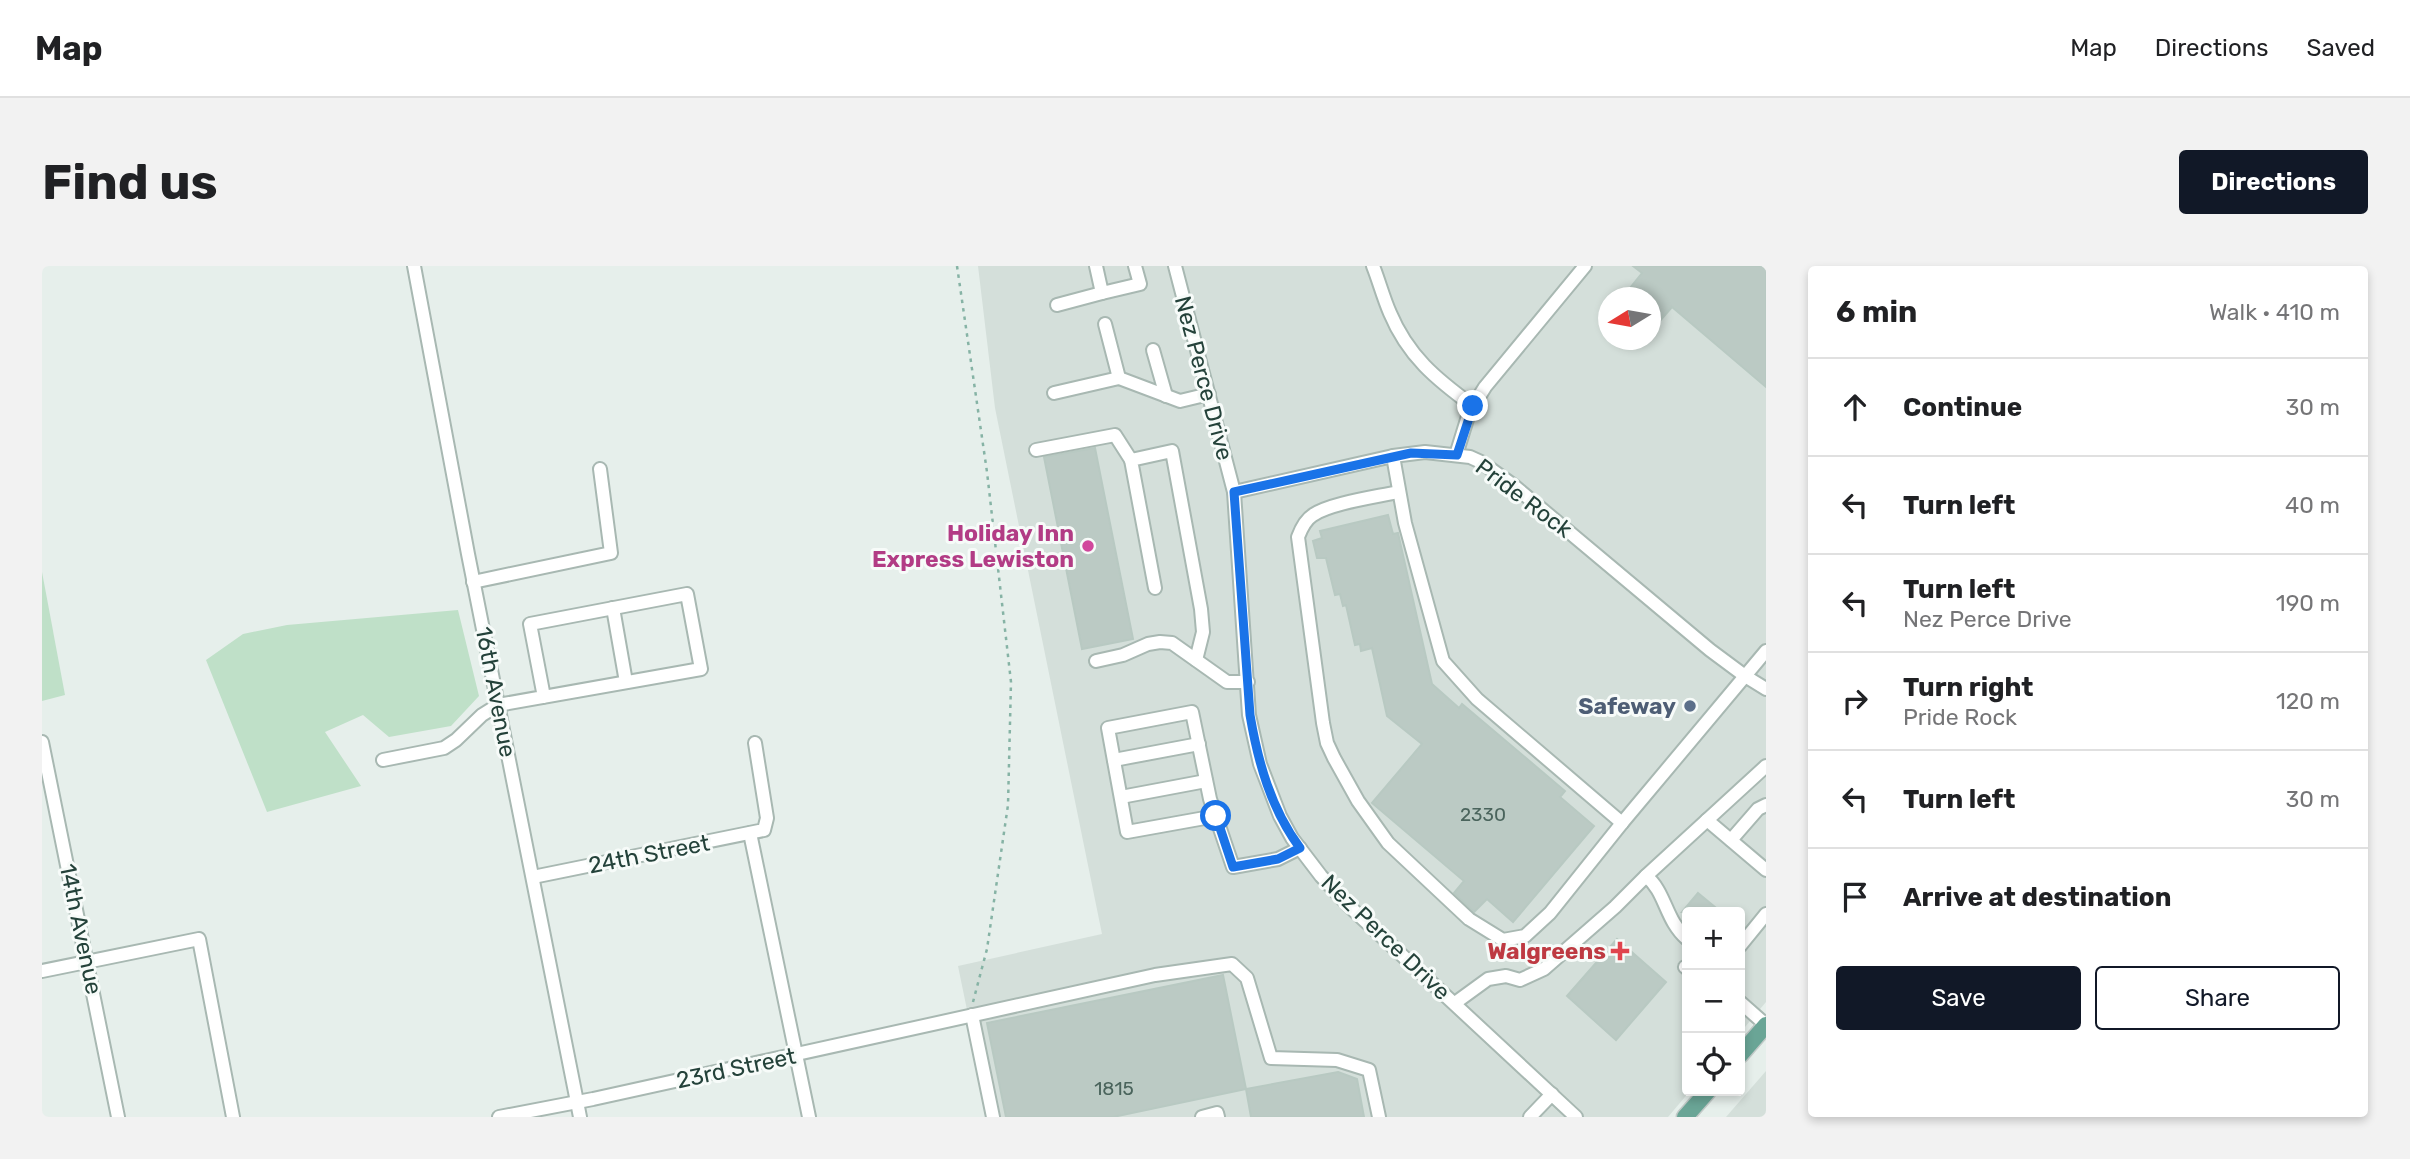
<!DOCTYPE html>
<html lang="en">
<head>
<meta charset="utf-8">
<style>
  body { margin:0; font-family:Rubik,sans-serif; background:#f2f2f2; color:#202124 }
  .controls { position:absolute; right:21px; bottom:21px; display:grid; overflow:hidden; border-radius:7px; box-shadow:0 4px 10px #0003 }
  .controls button { width:63px; height:63px; display:grid; place-items:center; padding:0; border:0; border-bottom:2px solid #e0e0e0; background:#fff; color:#202124; font:35px sans-serif }
  .compass { position:absolute; left:1556px; top:21px; width:63px; height:63px; border-radius:50%; background:#fff; box-shadow:0 4px 10px #0003; rotate:259deg }
  .stop { position:absolute; width:21px; height:21px; margin:-16px; border:5px solid #1a73e8; border-radius:50%; background:#fff }
  .stop.end { background:#1a73e8; border-color:#fff; box-shadow:0 2px 7px #0008 }
  .list { margin:0; padding:0; list-style:none }
  h2 { display:flex; justify-content:space-between; align-items:center; height:91px; margin:0; padding:0 28px; font-size:30px }
  h2 small { font-size:23px; font-weight:400; color:#757577 }
  .list li { display:grid; grid-template-columns:46px 1fr auto; gap:21px; align-items:center; box-sizing:border-box; height:98px; padding:0 28px; border-top:2px solid #e0e0e0 }
  .list b { display:block; font-size:26px; white-space:nowrap }
  .list p { margin:0; font-size:23px; white-space:nowrap; color:#757577 }
  .list em { font-size:23px; font-style:normal; color:#757577 }
  .actions { display:flex; gap:14px; padding:21px 28px }
  .actions a { flex:1; padding:16px 0; border:2px solid #111827; border-radius:7px; text-align:center; font-size:24px; color:#111827 }
  .actions .main { background:#111827; color:#fff }
  .icon { flex:none; width:38px; height:38px; fill:none; stroke:currentColor; stroke-width:2; stroke-linecap:round; stroke-linejoin:round }
  .map { position:relative; flex:none; width:1724px; height:851px; overflow:hidden; border-radius:7px }
  header { display:flex; align-items:center; gap:42px; box-sizing:border-box; height:98px; padding:0 35px; background:#fff; border-bottom:2px solid #e0e0e0 }
  header strong { font-size:33px }
  nav { display:flex; gap:38px; margin-inline-start:auto; font-size:24px }
  .intro { display:flex; align-items:center; justify-content:space-between; box-sizing:border-box; height:168px; padding:0 42px }
  h1 { margin:0; font-size:49px }
  .button { padding:18px 32px; border-radius:7px; background:#111827; color:#fff; font-size:24px; font-weight:700 }
  main { display:flex; gap:42px; padding:0 42px }
  aside { flex:1; background:#fff; border-radius:7px; box-shadow:0 4px 10px #0003 }
  .map>svg:first-child { display:block }
  .built { fill:#d4dfda; fill-rule:evenodd }
  .green { fill:#bfe0c8 }
  .building { fill:#bbcac4; stroke:#b8c9c2; stroke-width:2 }
  .lines { fill:none; stroke-linecap:round; stroke-linejoin:round }
  .minor-casing { stroke:#a8b8b2; stroke-width:16 }
  .major-casing { stroke:#c2cac8; stroke-width:19 }
  .path { stroke:#86b3a5; stroke-width:2.5; stroke-dasharray:3.5 5; stroke-linecap:butt }
  .minor { stroke:#fff; stroke-width:12 }
  .major { stroke:#6aa596; stroke-width:16 }
  .route { stroke:#1a73e8; stroke-width:9 }
  .hotel-dot { fill:#d1479c; stroke:#f7fbf9; stroke-width:2.5 }
  .service-dot { fill:#5c6f8a; stroke:#f7fbf9; stroke-width:2.5 }
  .health-dot { fill:#e0444e; stroke:#f7fbf9; stroke-width:2.5 }
  .labels { text-anchor:middle; stroke-width:6; stroke-linejoin:round; paint-order:stroke }
  .number-label { font-size:19px; fill:#4a645c }
  .street-label { font-size:23px; fill:#24423a; stroke:#f7fbf9 }
  .hotel-label { font-size:23px; font-weight:bold; fill:#b23c85; stroke:#f7fbf9; text-anchor:end }
  .service-label { font-size:23px; font-weight:bold; fill:#4e5e75; stroke:#f7fbf9; text-anchor:end }
  .health-label { font-size:23px; font-weight:bold; fill:#be3a42; stroke:#f7fbf9; text-anchor:end }
</style>
</head>
<body>
<header>
<strong>Map</strong>
<nav><a>Map</a><a>Directions</a><a>Saved</a></nav>
</header>
<div class="intro"><h1>Find us</h1><a class="button">Directions</a></div>
<main>
<div class="map">
<svg width="1724" height="851" viewBox="0 0 1724 851">
  <rect width="100%" height="100%" fill="#e6efeb"/>
  <g class="built">
    <path d="M936,0H1724V736L1698,767V646H1645V825H1648L1626,851H947L916,700L1060,668L953,142ZM1566,32H1608V74H1566Z"/>
    <path d="M1724,805V851H1684Z"/>
  </g>
  <g class="green">
    <path d="M0,306L23,429L0,435Z"/>
    <path d="M416,344L437,430L409,460L347,471L321,449L283,466L319,520L225,546L164,394L201,368L245,359Z"/>
  </g>
  <g class="building">
    <path d="M1591,0H1724V121L1630,41L1616,57L1608,50V32H1580L1600,7Z"/>
    <path d="M1053,182L1091,373L1040,383L1002,191Z"/>
    <path d="M1346,249L1351,268L1356,267L1390,418L1417,442L1420,438L1523,525L1518,531L1552,560L1471,656L1445,633L1432,646L1412,627L1422,615L1330,537L1380,478L1345,450L1330,382L1319,385L1318,378L1313,379L1304,339L1301,340L1298,328L1293,329L1284,292H1275L1271,275L1280,272L1278,265Z"/>
    <path d="M1656,627L1679,646H1640Z"/>
    <path d="M1575,673L1624,716L1574,774L1525,730Z"/>
    <path d="M1181,709L1204,823L1071,851H964L945,757Z"/>
    <path d="M1296,806L1315,813L1322,851H1209L1204,823Z"/>
  </g>
  <g class="lines">
    <g class="minor-casing">
      <g id="minor">
        <path d="M372,0L426,288L538,851"/>
        <path d="M1054,0L1060,27L1098,18L1093,0"/>
        <path d="M1133,0L1192,226L1207,449L1218,498L1238,550L1250,572L1279,610L1307,640L1534,851"/>
        <path d="M1331,0C1337,15 1341,31 1348,47C1366,90 1394,113 1431,140"/>
        <path d="M1015,39L1060,27"/>
        <path d="M1063,58L1077,112L1138,135L1167,128"/>
        <path d="M1111,84L1124,130"/>
        <path d="M1012,127L1077,112"/>
        <path d="M994,184L1073,169L1089,194"/>
        <path d="M1414,189L1427,147L1443,121L1543,0"/>
        <path d="M1351,190L1363,257L1401,395L1435,433L1580,557"/>
        <path d="M1192,226L1351,190L1383,186L1428,191L1439,196L1471,219L1668,384L1703,410L1724,423"/>
        <path d="M1356,226C1334,231 1289,237 1271,249C1263,254 1259,263 1256,271L1281,457L1285,477L1292,492L1316,535L1346,577L1427,653L1461,674L1483,670L1508,647L1580,557L1724,385"/>
        <path d="M431,316L569,287L558,203"/>
        <path d="M1113,322L1089,194L1130,185L1159,343L1161,366L1154,394"/>
        <path d="M571,342L584,416"/>
        <path d="M1054,395L1081,389L1106,378L1118,376L1130,377L1185,416H1206"/>
        <path d="M0,476L76,851"/>
        <path d="M341,494L402,482L414,474L440,449L456,439L659,403L645,328L488,358L502,431"/>
        <path d="M1072,494L1157,478"/>
        <path d="M1079,531L1164,515"/>
        <path d="M1174,550L1085,566L1066,462L1150,446L1168,533L1191,601L1236,593L1258,582"/>
        <path d="M1665,554L1724,604"/>
        <path d="M708,567L767,851"/>
        <path d="M1689,574L1716,543L1724,539"/>
        <path d="M1604,610C1624,626 1623,654 1645,673"/>
        <path d="M491,611L722,564L725,552L713,477"/>
        <path d="M1698,680L1724,648"/>
        <path d="M1643,701L1645,702"/>
        <path d="M0,705L157,673L191,851"/>
        <path d="M1698,736L1724,759"/>
        <path d="M1413,737L1446,713L1464,710L1478,714L1502,703L1573,641L1604,610L1724,500"/>
        <path d="M930,749L951,851"/>
        <path d="M457,851L551,833L1113,709L1190,698L1205,712L1229,792L1295,794L1327,804L1337,851"/>
        <path d="M1160,851L1175,847L1176,851"/>
        <path d="M1488,851L1510,828"/>
      </g>
    </g>
    <g class="major-casing">
      <g id="major">
        <path d="M1698,789L1724,759"/>
        <path d="M1643,851L1666,825"/>
      </g>
    </g>
    <path class="path" d="M915,0L945,206L969,416L966,539L945,683L931,736"/>
    <use href="#minor" class="minor"/>
    <use href="#major" class="major"/>
  </g>
  <g class="lines">
    <path class="route" d="M1174,550L1191,601L1236,593L1258,582C1229,543 1216,496 1208,449L1192,226L1369,187L1415,189L1431,140"/>
  </g>
  <circle class="hotel-dot" cx="1046" cy="280" r="7"/>
  <circle class="service-dot" cx="1648" cy="440" r="7"/>
  <path class="health-dot" d="M1574.5 674.5h7v7h7v7h-7v7h-7v-7h-7v-7h7z"/>
  <g class="labels">
    <g class="number-label">
      <text x="1441" y="555">2330</text>
      <text x="1072" y="829">1815</text>
    </g>
    <g class="street-label">
      <text transform="translate(1162 112) rotate(75)" y="8">Nez Perce Drive</text>
      <text transform="translate(1482 232) rotate(37)" y="8">Pride Rock</text>
      <text transform="translate(454 426) rotate(79)" y="8">16th Avenue</text>
      <text transform="translate(607 588) rotate(-11)" y="8">24th Street</text>
      <text transform="translate(39 663) rotate(78)" y="8">14th Avenue</text>
      <text transform="translate(1344 671) rotate(44)" y="8">Nez Perce Drive</text>
      <text transform="translate(694 802) rotate(-12)" y="8">23rd Street</text>
    </g>
    <g class="hotel-label">
      <text x="1032" y="275">Holiday Inn<tspan x="1032" dy="26">Express Lewiston</tspan></text>
    </g>
    <g class="service-label">
      <text x="1634" y="448">Safeway</text>
    </g>
    <g class="health-label">
      <text x="1564" y="693">Walgreens</text>
    </g>
  </g>
</svg>
<div class="controls">
<button>+</button>
<button>−</button>
<button><svg class="icon" aria-label="locate" viewBox="0 0 24 24"><circle cx="12" cy="12" r="6"/><path d="M12 2v4M12 18v4M2 12h4M18 12h4"/></svg></button>
</div>
<svg class="compass" viewBox="-18 -18 36 36"><path d="M0-13l5 13h-10z" fill="#e53935"/><path d="M0 13l5-13h-10z" fill="#757577"/></svg>
<div class="stop" style="left:1174px;top:550px"></div>
<div class="stop end" style="left:1431px;top:140px"></div>
</div>
<aside>
<h2>6 min<small>Walk · 410 m</small></h2>
<ul class="list">
<li><svg class="icon" aria-label="ahead" viewBox="0 0 24 24"><path d="M12 20V5M6 11l6-6 6 6"/></svg><div><b>Continue</b></div><em>30 m</em></li>
<li><svg class="icon" aria-label="left" viewBox="0 0 24 24"><path d="M17 20v-9H6M10 6l-5 5 5 5"/></svg><div><b>Turn left</b></div><em>40 m</em></li>
<li><svg class="icon" aria-label="left" viewBox="0 0 24 24"><path d="M17 20v-9H6M10 6l-5 5 5 5"/></svg><div><b>Turn left</b><p>Nez Perce Drive</p></div><em>190 m</em></li>
<li><svg class="icon" aria-label="right" viewBox="0 0 24 24"><path d="M7 20v-9h11M14 6l5 5-5 5"/></svg><div><b>Turn right</b><p>Pride Rock</p></div><em>120 m</em></li>
<li><svg class="icon" aria-label="left" viewBox="0 0 24 24"><path d="M17 20v-9H6M10 6l-5 5 5 5"/></svg><div><b>Turn left</b></div><em>30 m</em></li>
<li><svg class="icon" aria-label="arrive" viewBox="0 0 24 24"><path d="M6 21V4h12l-3 4 3 4H6"/></svg><div><b>Arrive at destination</b></div></li>
</ul>
<div class="actions"><a class="main">Save</a><a>Share</a></div>
</aside>
</main>
</body>
</html>
